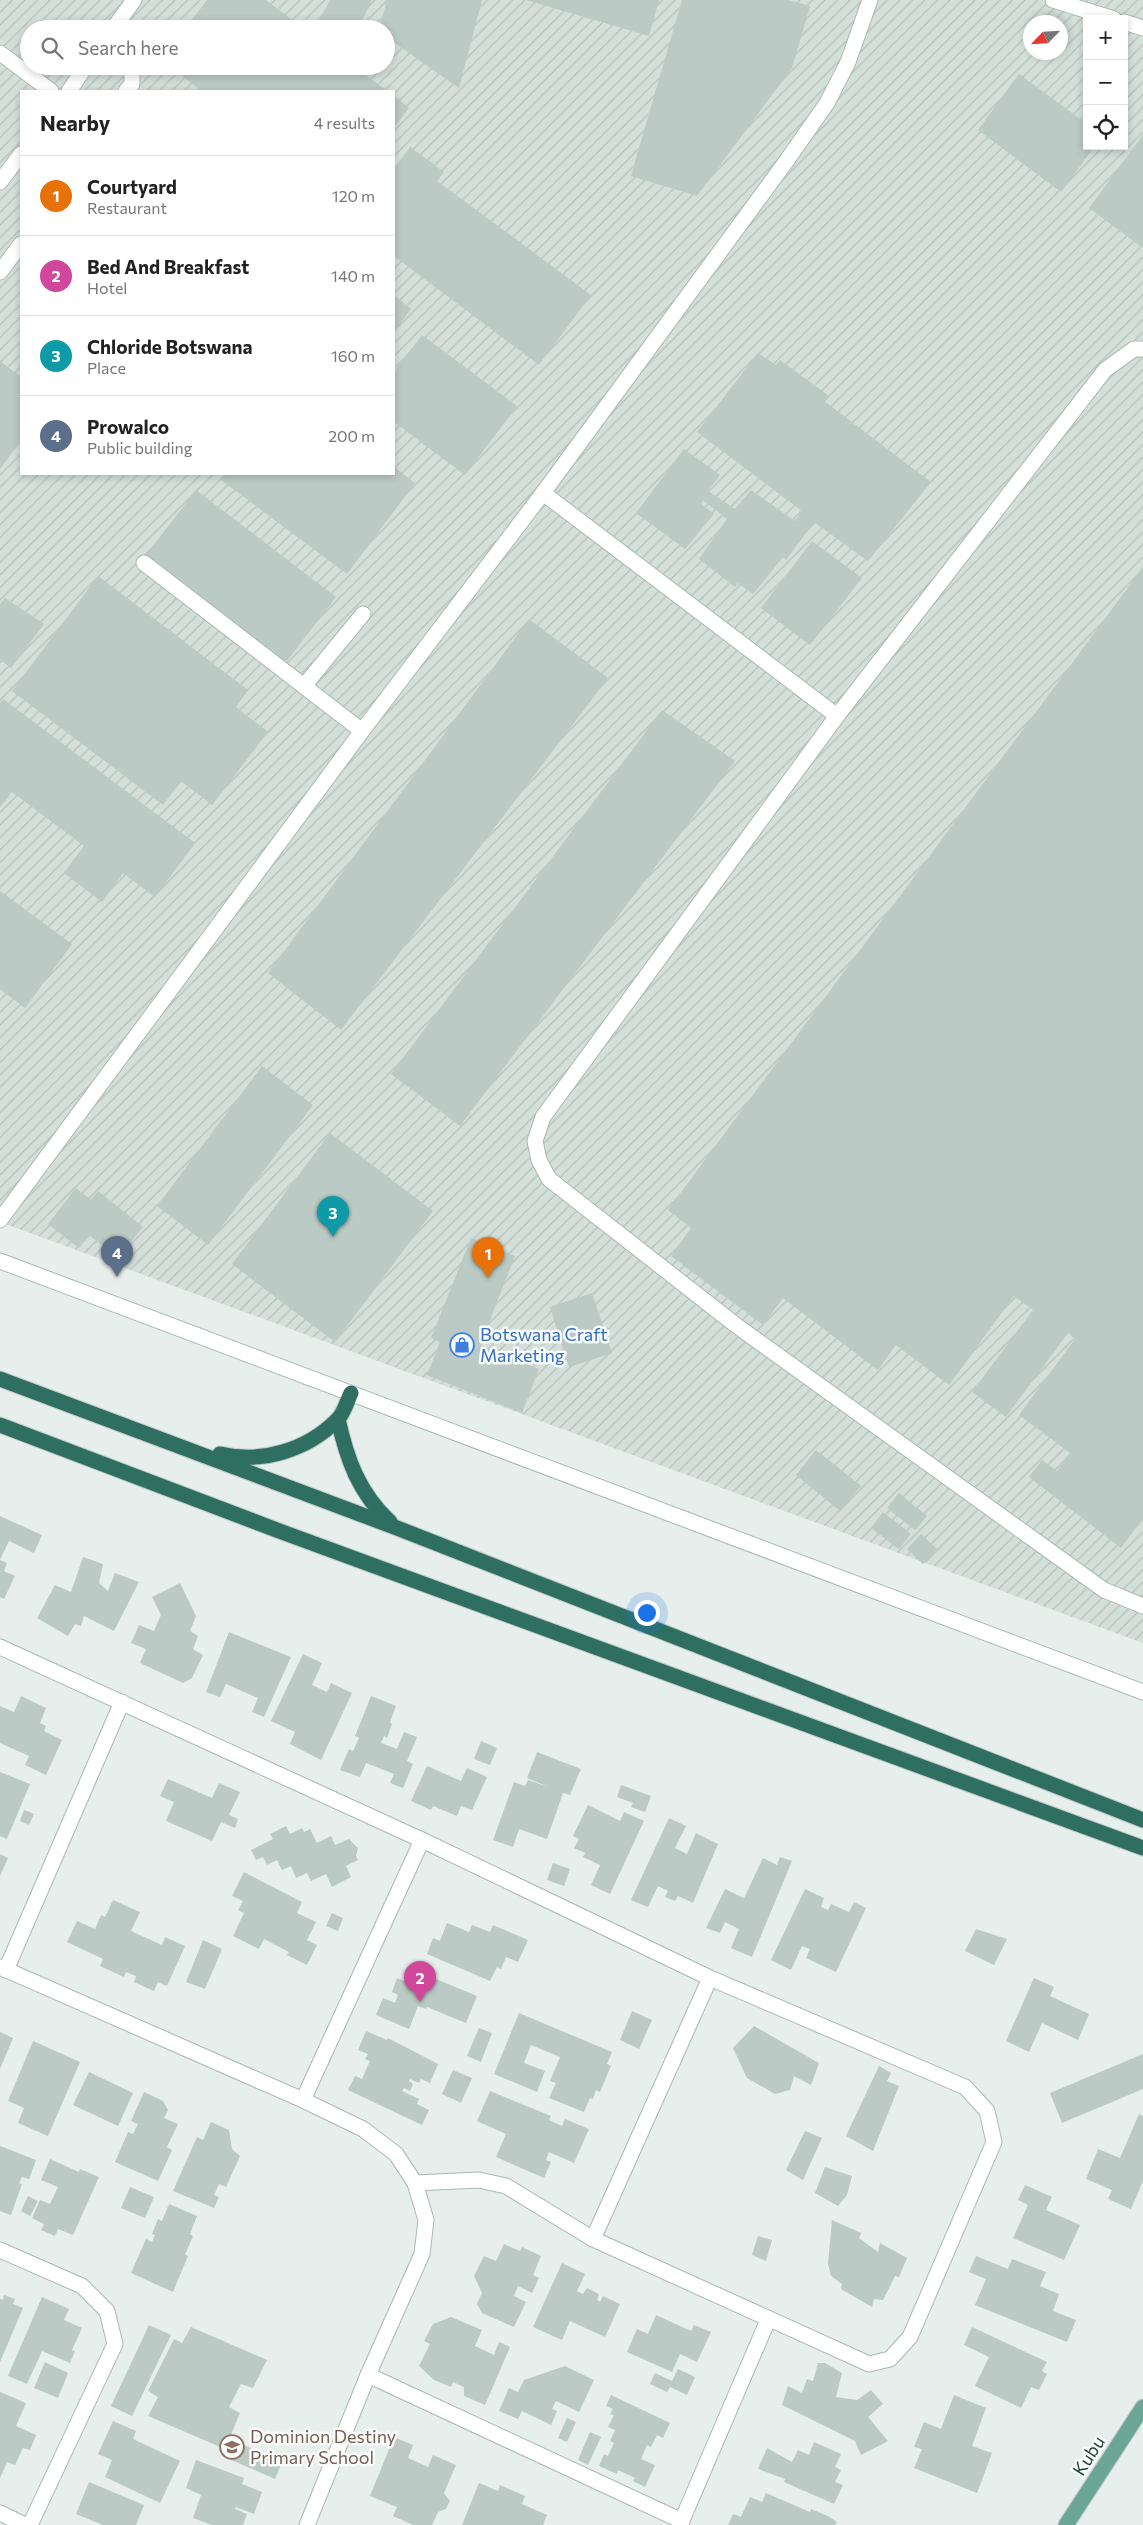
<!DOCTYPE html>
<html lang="en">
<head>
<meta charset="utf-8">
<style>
  body { margin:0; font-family:Commissioner,sans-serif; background:#f2f2f2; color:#222 }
  .controls { position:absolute; right:15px; top:15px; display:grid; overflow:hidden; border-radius:0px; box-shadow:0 2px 8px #0003 }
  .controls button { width:45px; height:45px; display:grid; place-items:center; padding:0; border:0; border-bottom:1px solid #e0e0e0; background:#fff; color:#222; font:25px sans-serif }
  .compass { position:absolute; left:1023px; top:15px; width:45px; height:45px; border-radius:50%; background:#fff; box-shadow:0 2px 8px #0003; rotate:245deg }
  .you { position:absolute; left:646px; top:1612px; width:18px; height:18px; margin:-12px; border:4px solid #fff; border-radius:50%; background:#1a73e8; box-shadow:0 0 0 8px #1a73e833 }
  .badge { display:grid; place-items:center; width:32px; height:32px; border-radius:50%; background:#db2777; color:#fff; font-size:16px; font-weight:700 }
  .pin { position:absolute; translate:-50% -41px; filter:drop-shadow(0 1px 2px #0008) }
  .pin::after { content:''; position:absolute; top:26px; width:18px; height:15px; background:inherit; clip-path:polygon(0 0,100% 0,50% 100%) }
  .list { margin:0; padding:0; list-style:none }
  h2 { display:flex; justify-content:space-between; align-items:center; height:65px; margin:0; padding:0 20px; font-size:21px }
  h2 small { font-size:16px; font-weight:400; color:#767676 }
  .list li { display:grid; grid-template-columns:32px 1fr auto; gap:15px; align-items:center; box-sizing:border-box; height:80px; padding:0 20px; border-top:1px solid #e0e0e0 }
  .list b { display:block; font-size:19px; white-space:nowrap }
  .list p { margin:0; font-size:16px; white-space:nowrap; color:#767676 }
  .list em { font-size:16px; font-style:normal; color:#767676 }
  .icon { flex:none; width:28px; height:28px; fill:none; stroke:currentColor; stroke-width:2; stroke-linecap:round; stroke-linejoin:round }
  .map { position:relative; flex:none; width:1143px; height:2525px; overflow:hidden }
  .search { position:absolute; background:#fff; box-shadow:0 2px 8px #0003; left:20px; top:20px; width:375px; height:55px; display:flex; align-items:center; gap:12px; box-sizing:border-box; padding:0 18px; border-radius:28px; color:#767676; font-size:19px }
  .panel { position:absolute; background:#fff; box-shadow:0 2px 8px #0003; left:20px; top:90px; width:375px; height:385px; border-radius:0px }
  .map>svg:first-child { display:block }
  .industrial { fill:url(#industrial-furrows); fill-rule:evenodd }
  .building { fill:#bbcac4 }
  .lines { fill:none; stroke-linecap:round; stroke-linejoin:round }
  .minor-casing { stroke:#a8b8b2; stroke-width:17 }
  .major-casing { stroke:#c2cac8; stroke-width:17 }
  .highway-casing { stroke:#c2cac8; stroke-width:17 }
  .minor { stroke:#fff; stroke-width:15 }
  .major { stroke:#6aa596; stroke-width:15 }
  .highway { stroke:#2f6f62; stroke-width:15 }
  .labels { text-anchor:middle; stroke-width:5; stroke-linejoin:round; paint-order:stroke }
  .shop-label { font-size:18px; fill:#366cbe; stroke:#f7fbf9; text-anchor:start }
  .education-label { font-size:18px; fill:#785e54; stroke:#f7fbf9; text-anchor:start }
  .street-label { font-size:18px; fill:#24423a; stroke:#f7fbf9 }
</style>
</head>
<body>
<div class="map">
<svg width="1143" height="2525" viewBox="0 0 1143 2525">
  <defs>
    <pattern id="industrial-furrows" width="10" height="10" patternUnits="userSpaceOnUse" patternTransform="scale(1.25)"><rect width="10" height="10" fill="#d4dfda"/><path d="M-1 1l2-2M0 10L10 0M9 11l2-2" fill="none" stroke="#b6c1bc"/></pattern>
  </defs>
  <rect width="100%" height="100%" fill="#e6efeb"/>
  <path class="industrial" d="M0,0H1143V1643L0,1222ZM1087,19H1124V146H1087ZM1030,22H1060V52H1030ZM29,29H386V66H29ZM21,91H394V474H21Z"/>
  <g class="building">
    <path d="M207,0H266L304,29H185Z"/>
    <path d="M330,0H372L358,29H315Z"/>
    <path d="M387,0H482L459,88L386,37V29H379Z"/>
    <path d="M526,0H659L649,36Z"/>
    <path d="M682,0H788L810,6L792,68L697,196L631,176Z"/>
    <path d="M169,66H354L387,91H202Z"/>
    <path d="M1019,74L1087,124V146H1095L1061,192L978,130Z"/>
    <path d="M394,96L409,108L394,128Z"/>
    <path d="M1143,135V248L1089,208Z"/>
    <path d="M410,147L444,172L437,181L591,295L539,365L394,256V169Z"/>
    <path d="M394,295L411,309L394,332Z"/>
    <path d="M422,335L517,406L465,475L394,422V372Z"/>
    <path d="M758,353L776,365L780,360L828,395L824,401L931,482L868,561L814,522L786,560L783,557L753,594L738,583L735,587L699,559L727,519L703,500L701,504L714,514L685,549L636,513L684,449L720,475L708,491L735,509L751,490L795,521L802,511L697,432Z"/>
    <path d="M0,361L21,377V440L0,469Z"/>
    <path d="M394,467L415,483L347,574L221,480L226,474H394Z"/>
    <path d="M196,490L336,597L283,666L143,559Z"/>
    <path d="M812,541L862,578L810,645L761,608Z"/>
    <path d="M1143,567V1518L1121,1548L1029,1477L1042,1460L1057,1471L1070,1453L1019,1415L1075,1339L1068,1333L1006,1417L972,1392L1033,1310L1014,1296L949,1385L896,1345L878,1370L783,1298L763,1325L671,1256L691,1228L668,1210Z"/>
    <path d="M98,576L248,690L236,707L268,732L212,805L181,781L163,805L12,691Z"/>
    <path d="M5,598L44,624L11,668L0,659V604Z"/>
    <path d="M529,619L608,678L341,1030L268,973Z"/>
    <path d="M3,699L195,843L155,897L123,873L102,902L64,873L84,846L12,792L0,807V703Z"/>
    <path d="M662,710L735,761L460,1126L391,1074Z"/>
    <path d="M0,891L72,944L25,1008L0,989Z"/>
    <path d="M262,1066L313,1105L208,1245L157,1206Z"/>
    <path d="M330,1133L433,1211L335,1342L232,1264Z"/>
    <path d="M76,1188L91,1200L98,1191L143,1227L118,1258L89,1235L79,1248L48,1224Z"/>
    <path d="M471,1238L515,1256L480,1345L539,1369L522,1413L427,1375L440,1342L431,1338Z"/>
    <path d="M592,1293L612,1353L569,1367L550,1307Z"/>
    <path d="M816,1450L861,1486L840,1511L796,1475Z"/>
    <path d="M899,1493L927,1516L915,1530L887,1508Z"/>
    <path d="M883,1512L911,1534L899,1549L871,1528Z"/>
    <path d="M0,1516L42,1535L34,1553L9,1541L0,1560L7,1563L4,1571L15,1576L4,1599L0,1597Z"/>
    <path d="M921,1534L937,1549L923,1564L907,1549Z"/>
    <path d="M83,1557L103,1564L99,1583L108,1591L115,1573L139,1582L114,1631L84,1616L81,1626L75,1624L68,1636L37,1618L55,1585L71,1592Z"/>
    <path d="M180,1583L196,1616L190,1631L198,1636L193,1649L203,1655L192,1678L183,1683L140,1663L146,1649L131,1643L139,1625L154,1631L161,1615L152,1597Z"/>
    <path d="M229,1632L291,1657L264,1717L252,1712L258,1698L226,1684L220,1697L206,1692Z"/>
    <path d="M303,1654L322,1663L312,1685L327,1692L331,1683L352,1693L321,1760L290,1744L295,1732L271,1721Z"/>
    <path d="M21,1696L46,1708L40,1723L46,1726L44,1731L62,1740L46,1775L25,1765L29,1756L0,1743V1706L14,1712Z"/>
    <path d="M371,1696L396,1706L390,1722L392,1724L387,1738L384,1736L381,1743L397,1749L404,1732L417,1737L407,1761L413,1764L403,1788L390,1783L394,1774L366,1763L360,1777L340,1770L349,1749L353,1751L359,1738L355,1736Z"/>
    <path d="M481,1741L497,1748L490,1765L474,1759Z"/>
    <path d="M537,1752L581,1769L570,1795L563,1793L547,1839L519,1829L513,1847L493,1840L514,1782L525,1786L528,1780L548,1787L527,1778Z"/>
    <path d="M427,1766L461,1781L467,1768L487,1777L472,1810L461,1806L457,1816L433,1806L431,1810L411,1801Z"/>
    <path d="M0,1772L30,1784L7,1839L0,1836Z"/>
    <path d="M168,1779L212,1798L219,1783L240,1792L229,1815L238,1819L235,1828L221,1822L212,1841L166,1821L174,1802L160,1796Z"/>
    <path d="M621,1785L651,1796L645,1812L631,1807L633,1803L617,1797Z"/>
    <path d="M588,1805L620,1821L624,1812L644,1821L610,1894L591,1885L600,1865L583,1857L585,1853L574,1848L579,1839L573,1836Z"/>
    <path d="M24,1810L34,1814L29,1825L20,1821Z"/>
    <path d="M669,1818L686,1826L675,1848L687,1854L696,1833L718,1844L693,1903L678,1896L675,1901L665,1897L668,1891L658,1886L648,1907L631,1900Z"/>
    <path d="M286,1826L290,1834L302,1828L304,1832L310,1829L317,1843L331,1836L335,1845L349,1839L358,1848L356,1856L358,1860L346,1866L351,1877L332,1887L326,1874L311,1881L307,1873L296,1878L291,1866L282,1870L277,1860L267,1865L263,1857L256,1860L251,1850L273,1839L270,1834Z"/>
    <path d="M0,1854L8,1858L0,1876Z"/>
    <path d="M780,1857L792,1861L752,1957L731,1948L739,1929L725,1922L720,1933L706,1928L725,1889L744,1898L763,1858L777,1865Z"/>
    <path d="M553,1863L570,1869L564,1886L547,1880Z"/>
    <path d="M244,1872L302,1902L297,1913L316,1922L307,1940L317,1945L307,1965L287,1955L289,1952L264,1939L259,1949L233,1936L244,1913L238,1910L243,1901L232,1896Z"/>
    <path d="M805,1889L824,1898L821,1907L828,1910L831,1904L849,1912L854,1902L866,1908L836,1972L806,1958L810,1949L802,1946L791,1970L771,1960Z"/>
    <path d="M113,1900L140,1912L131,1931L162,1945L165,1937L185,1946L167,1986L158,1982L154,1991L134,1982L136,1976L126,1972L124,1977L100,1966L103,1959L67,1942L77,1921L95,1929L101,1915L105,1917Z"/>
    <path d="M332,1913L343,1918L338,1931L326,1926Z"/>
    <path d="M447,1923L469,1932L472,1925L490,1932L493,1925L528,1940L518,1962L506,1957L501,1969L497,1967L490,1981L427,1954L433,1938L440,1941Z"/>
    <path d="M976,1929L1007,1939L994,1965L965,1951Z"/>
    <path d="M203,1940L222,1949L205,1989L186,1982Z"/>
    <path d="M409,1968L477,1996L466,2023L427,2007L426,2009L418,2006L409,2029L376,2015L383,1998L395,2003L398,1995L392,1992L397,1978L404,1981Z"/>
    <path d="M1034,1978L1054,1987L1050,1996L1089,2014L1078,2040L1042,2023L1029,2052L1006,2041Z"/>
    <path d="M632,2011L652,2020L639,2049L620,2040Z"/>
    <path d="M519,2013L612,2052L607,2064L611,2066L600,2092L596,2090L593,2099L590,2098L584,2112L549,2098L556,2083L550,2081L560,2057L531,2045L524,2063L545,2071L537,2092L494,2074Z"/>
    <path d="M754,2026L819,2063L811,2085L794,2076L790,2090L775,2094L747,2078L733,2048Z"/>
    <path d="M479,2028L492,2033L481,2062L467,2056Z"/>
    <path d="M366,2031L387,2040L388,2038L438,2064L430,2083L421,2079L419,2083L410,2079L409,2081L413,2084L410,2091L404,2088L402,2091L419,2099L417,2104L429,2110L422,2125L348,2090L355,2076L362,2079L370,2061L365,2059L368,2054L358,2050Z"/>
    <path d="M0,2032L13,2038L0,2069Z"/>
    <path d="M33,2041L80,2062L48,2136L18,2123L24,2108L8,2101Z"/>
    <path d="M1143,2054V2089L1062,2123L1050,2093Z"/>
    <path d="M879,2066L891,2073L887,2081L899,2086L873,2151L846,2136Z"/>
    <path d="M453,2070L472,2078L461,2103L442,2094Z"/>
    <path d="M89,2072L133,2093L118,2126L73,2105Z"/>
    <path d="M490,2091L551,2116L549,2120L562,2126L565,2119L589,2129L574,2163L549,2152L546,2160L551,2162L544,2178L496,2157L506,2134L477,2121Z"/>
    <path d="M144,2092L163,2101L168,2110L164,2118L178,2124L167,2147L172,2150L158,2181L115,2162L128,2132L133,2134L138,2124L131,2121Z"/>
    <path d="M1139,2114L1143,2116V2181L1131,2209L1108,2199L1112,2190L1086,2179L1098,2149L1120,2158Z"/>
    <path d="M211,2122L229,2130L232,2149L240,2156L226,2187L219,2184L214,2195L219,2197L214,2208L173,2191L197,2137L203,2140Z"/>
    <path d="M805,2131L822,2138L803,2180L786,2170Z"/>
    <path d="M0,2146L36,2160L29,2179L22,2177L19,2183L22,2184L11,2215L0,2211Z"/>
    <path d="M50,2159L79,2172L80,2169L99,2177L73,2235L58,2229L55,2236L41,2230L44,2224L32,2218L40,2200L50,2204L58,2187L41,2180Z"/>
    <path d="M825,2167L852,2176L847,2195L838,2206L815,2193Z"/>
    <path d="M1025,2185L1052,2197L1046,2210L1080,2225L1064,2260L1013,2238L1028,2205L1018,2200Z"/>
    <path d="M130,2187L154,2197L145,2218L121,2208Z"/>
    <path d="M28,2196L38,2201L30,2216L21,2211Z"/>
    <path d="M169,2204L197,2216L190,2234L193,2236L185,2255L188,2256L173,2292L131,2273L146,2239L152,2242L155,2235L152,2234L158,2219L162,2221Z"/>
    <path d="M832,2220L861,2233L859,2238L878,2252L880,2243L907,2258L899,2277L895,2276L883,2300L874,2299L872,2307L841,2289L842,2284L831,2276L828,2264Z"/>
    <path d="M758,2236L772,2240L766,2261L752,2255Z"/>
    <path d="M504,2244L520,2251L522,2247L541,2256L533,2275L539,2278L532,2293L518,2286L514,2296L526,2302L514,2327L482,2313L477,2304L482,2293L474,2276L484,2256L496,2261Z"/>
    <path d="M976,2256L1008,2269L1012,2259L1046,2272L1040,2286L1059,2294L1053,2311L1076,2320L1067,2342L975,2305L986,2279L969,2272Z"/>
    <path d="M562,2263L585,2274L577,2291L583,2294L587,2288L599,2294L597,2300L600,2302L603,2296L620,2304L605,2337L570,2321L562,2340L533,2327Z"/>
    <path d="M4,2295L15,2299L13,2304L23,2308L0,2362V2299L3,2300Z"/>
    <path d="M42,2297L69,2309L64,2320L82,2328L72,2350L75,2351L70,2363L42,2351L27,2384L8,2376Z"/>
    <path d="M656,2315L691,2331L694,2325L711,2332L697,2362L680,2354L672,2372L627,2352L637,2329L648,2334Z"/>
    <path d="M451,2317L482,2330L475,2346L494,2355L499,2342L510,2347L485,2405L464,2396V2387L453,2382L451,2387L434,2380L419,2366L430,2344L424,2341L433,2324Z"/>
    <path d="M149,2325L171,2335L132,2416L111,2406Z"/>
    <path d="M191,2327L267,2360L253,2388L241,2384L229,2407L240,2413L225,2449L148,2416L158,2397L148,2391L174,2339L182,2343Z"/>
    <path d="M972,2327L1047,2362L1042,2371L1047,2374L1039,2390L1031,2387L1021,2408L975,2386L989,2357L964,2345Z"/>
    <path d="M45,2362L68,2373L58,2398L34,2388Z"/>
    <path d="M818,2363H825L842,2373L836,2397L857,2400L871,2390L883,2404L868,2417L888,2441L861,2455L855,2441L782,2405L788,2386L802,2393L807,2379L813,2381Z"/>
    <path d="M565,2366L594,2380L579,2412L556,2401L552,2409L557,2411L551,2425L522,2411L518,2419L499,2411L509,2388L518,2392L524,2380Z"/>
    <path d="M678,2369L695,2377L687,2395L670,2387L667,2392L650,2384L655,2373L672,2381Z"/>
    <path d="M0,2392L26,2403L16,2426L36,2435L30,2450L23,2448L15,2465L7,2462L0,2478Z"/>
    <path d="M611,2395L670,2423L663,2438L657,2435L651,2447L647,2445L641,2459L655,2465L645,2487L633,2481L635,2478L618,2470L617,2474L599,2466L604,2454L608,2456L614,2443L610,2441L615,2430L608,2427L614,2415L610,2414L613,2409L606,2406Z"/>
    <path d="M954,2395L986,2408L972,2446L992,2453L977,2493L914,2468L922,2449L914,2447L924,2422L941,2429Z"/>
    <path d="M567,2418L576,2422L567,2442L558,2438Z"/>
    <path d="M113,2421L136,2431L133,2439L180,2461L160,2503L105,2477L112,2460L98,2454Z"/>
    <path d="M590,2432L601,2437L588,2465L578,2460Z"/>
    <path d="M394,2437L413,2445L408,2458L428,2467L433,2455L456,2465L444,2493L450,2501L446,2509L438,2512L432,2525H413L393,2516L397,2507L370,2496Z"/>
    <path d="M237,2442L282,2462L275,2479L229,2459Z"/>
    <path d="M814,2442L841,2454L835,2467L841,2470L835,2482L843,2485L834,2504L784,2482L785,2479L758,2469L767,2448L792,2462L798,2450L809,2455Z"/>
    <path d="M196,2460L244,2478L242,2484L262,2492L254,2514L236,2507L235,2509L247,2514L243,2525H212L193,2518L201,2495L186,2488Z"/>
    <path d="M89,2482L144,2505L136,2525H103L76,2514Z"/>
    <path d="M479,2483L498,2491L500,2485L525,2496L522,2504L547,2515L543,2525H462Z"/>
    <path d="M766,2493L810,2512L811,2509L828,2516L837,2522L835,2525H728L733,2514L741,2517L750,2497L762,2502Z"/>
  </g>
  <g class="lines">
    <g class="minor-casing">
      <g id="minor">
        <path d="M1053,0L1114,19"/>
        <path d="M1124,22L1143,28"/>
        <path d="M113,29L134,0"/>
        <path d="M0,53L51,91"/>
        <path d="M69,91L86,66"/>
        <path d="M126,91L132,84V66"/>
        <path d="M0,182L21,154"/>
        <path d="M0,272L21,244"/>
        <path d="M543,493L837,716L1105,370L1134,349H1143"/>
        <path d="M144,563L362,731"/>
        <path d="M304,686L363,614"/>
        <path d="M837,716L543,1117L535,1141L539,1160L549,1179L737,1326L1104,1590L1143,1606"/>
        <path d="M0,1220L362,731L543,493L785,163L827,103L848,62L870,0"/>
        <path d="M0,1261L1143,1692"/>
        <path d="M0,1647L422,1840L710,1978L965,2087L987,2111L994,2142L910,2337L890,2359L869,2364L593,2239L506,2186L479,2180L415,2183"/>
        <path d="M0,1967L303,2100L363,2129L396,2154L415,2183L426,2220L422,2254L368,2375L307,2525"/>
        <path d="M6,1970L122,1702"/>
        <path d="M303,2100L422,1840"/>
        <path d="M593,2239L710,1978"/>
        <path d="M0,2250L82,2286L107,2311L115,2344L30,2525"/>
        <path d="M368,2375L682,2521"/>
        <path d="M0,2513L25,2525"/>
        <path d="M680,2525L768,2320"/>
      </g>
    </g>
    <g class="major-casing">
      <path id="major" d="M1066,2525L1143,2407"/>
    </g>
    <g class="highway-casing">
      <g id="highway">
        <path d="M0,1379L397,1528L1143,1820"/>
        <path d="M338,1419C347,1460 359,1493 390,1522"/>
        <path d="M0,1425L282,1532L1143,1848"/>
        <path d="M220,1454C262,1464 307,1450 337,1420C344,1414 347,1401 351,1393"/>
      </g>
    </g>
    <use href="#minor" class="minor"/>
    <use href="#major" class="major"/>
    <use href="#highway" class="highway"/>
  </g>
  <defs>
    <g id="shop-ring" transform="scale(1.25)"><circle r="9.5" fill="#f7fbf9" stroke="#3f7fe0" stroke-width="1.5"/><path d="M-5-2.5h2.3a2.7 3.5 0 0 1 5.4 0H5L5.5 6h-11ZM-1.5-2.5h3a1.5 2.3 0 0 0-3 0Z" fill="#3f7fe0"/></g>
    <g id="school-ring" transform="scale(1.25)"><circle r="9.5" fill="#f7fbf9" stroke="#8d6e63" stroke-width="1.5"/><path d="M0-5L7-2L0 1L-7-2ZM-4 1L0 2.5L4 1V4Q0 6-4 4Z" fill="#8d6e63"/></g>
  </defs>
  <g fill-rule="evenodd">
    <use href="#shop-ring" x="462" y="1345"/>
    <use href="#school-ring" x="232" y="2447"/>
  </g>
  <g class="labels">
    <g class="shop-label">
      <text x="480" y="1341">Botswana Craft<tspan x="480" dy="21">Marketing</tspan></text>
    </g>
    <g class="education-label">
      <text x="250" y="2443">Dominion Destiny<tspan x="250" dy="21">Primary School</tspan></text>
    </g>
    <g class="street-label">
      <text transform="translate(1089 2456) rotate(-57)" y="6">Kubu</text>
    </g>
  </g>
</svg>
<div class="controls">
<button>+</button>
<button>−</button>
<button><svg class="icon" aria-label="locate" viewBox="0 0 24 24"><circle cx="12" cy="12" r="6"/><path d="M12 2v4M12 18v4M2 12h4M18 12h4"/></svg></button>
</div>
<svg class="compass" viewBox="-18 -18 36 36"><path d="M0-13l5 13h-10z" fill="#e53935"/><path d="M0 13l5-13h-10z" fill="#767676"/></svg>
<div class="you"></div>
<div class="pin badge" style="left:488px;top:1278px;background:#e8710a">1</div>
<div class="pin badge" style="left:420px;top:2002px;background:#d1479c">2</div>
<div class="pin badge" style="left:333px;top:1237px;background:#0f9aa8">3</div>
<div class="pin badge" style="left:117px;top:1277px;background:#5c6f8a">4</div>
<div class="search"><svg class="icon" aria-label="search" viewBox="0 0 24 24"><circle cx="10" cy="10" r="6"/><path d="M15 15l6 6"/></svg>Search here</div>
<section class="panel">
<h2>Nearby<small>4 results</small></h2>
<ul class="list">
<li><span class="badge" style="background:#e8710a">1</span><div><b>Courtyard</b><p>Restaurant</p></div><em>120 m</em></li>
<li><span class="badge" style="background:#d1479c">2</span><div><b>Bed And Breakfast</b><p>Hotel</p></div><em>140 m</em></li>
<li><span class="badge" style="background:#0f9aa8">3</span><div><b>Chloride Botswana</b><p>Place</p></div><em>160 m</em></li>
<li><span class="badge" style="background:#5c6f8a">4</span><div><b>Prowalco</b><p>Public building</p></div><em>200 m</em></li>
</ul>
</section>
</div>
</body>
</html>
